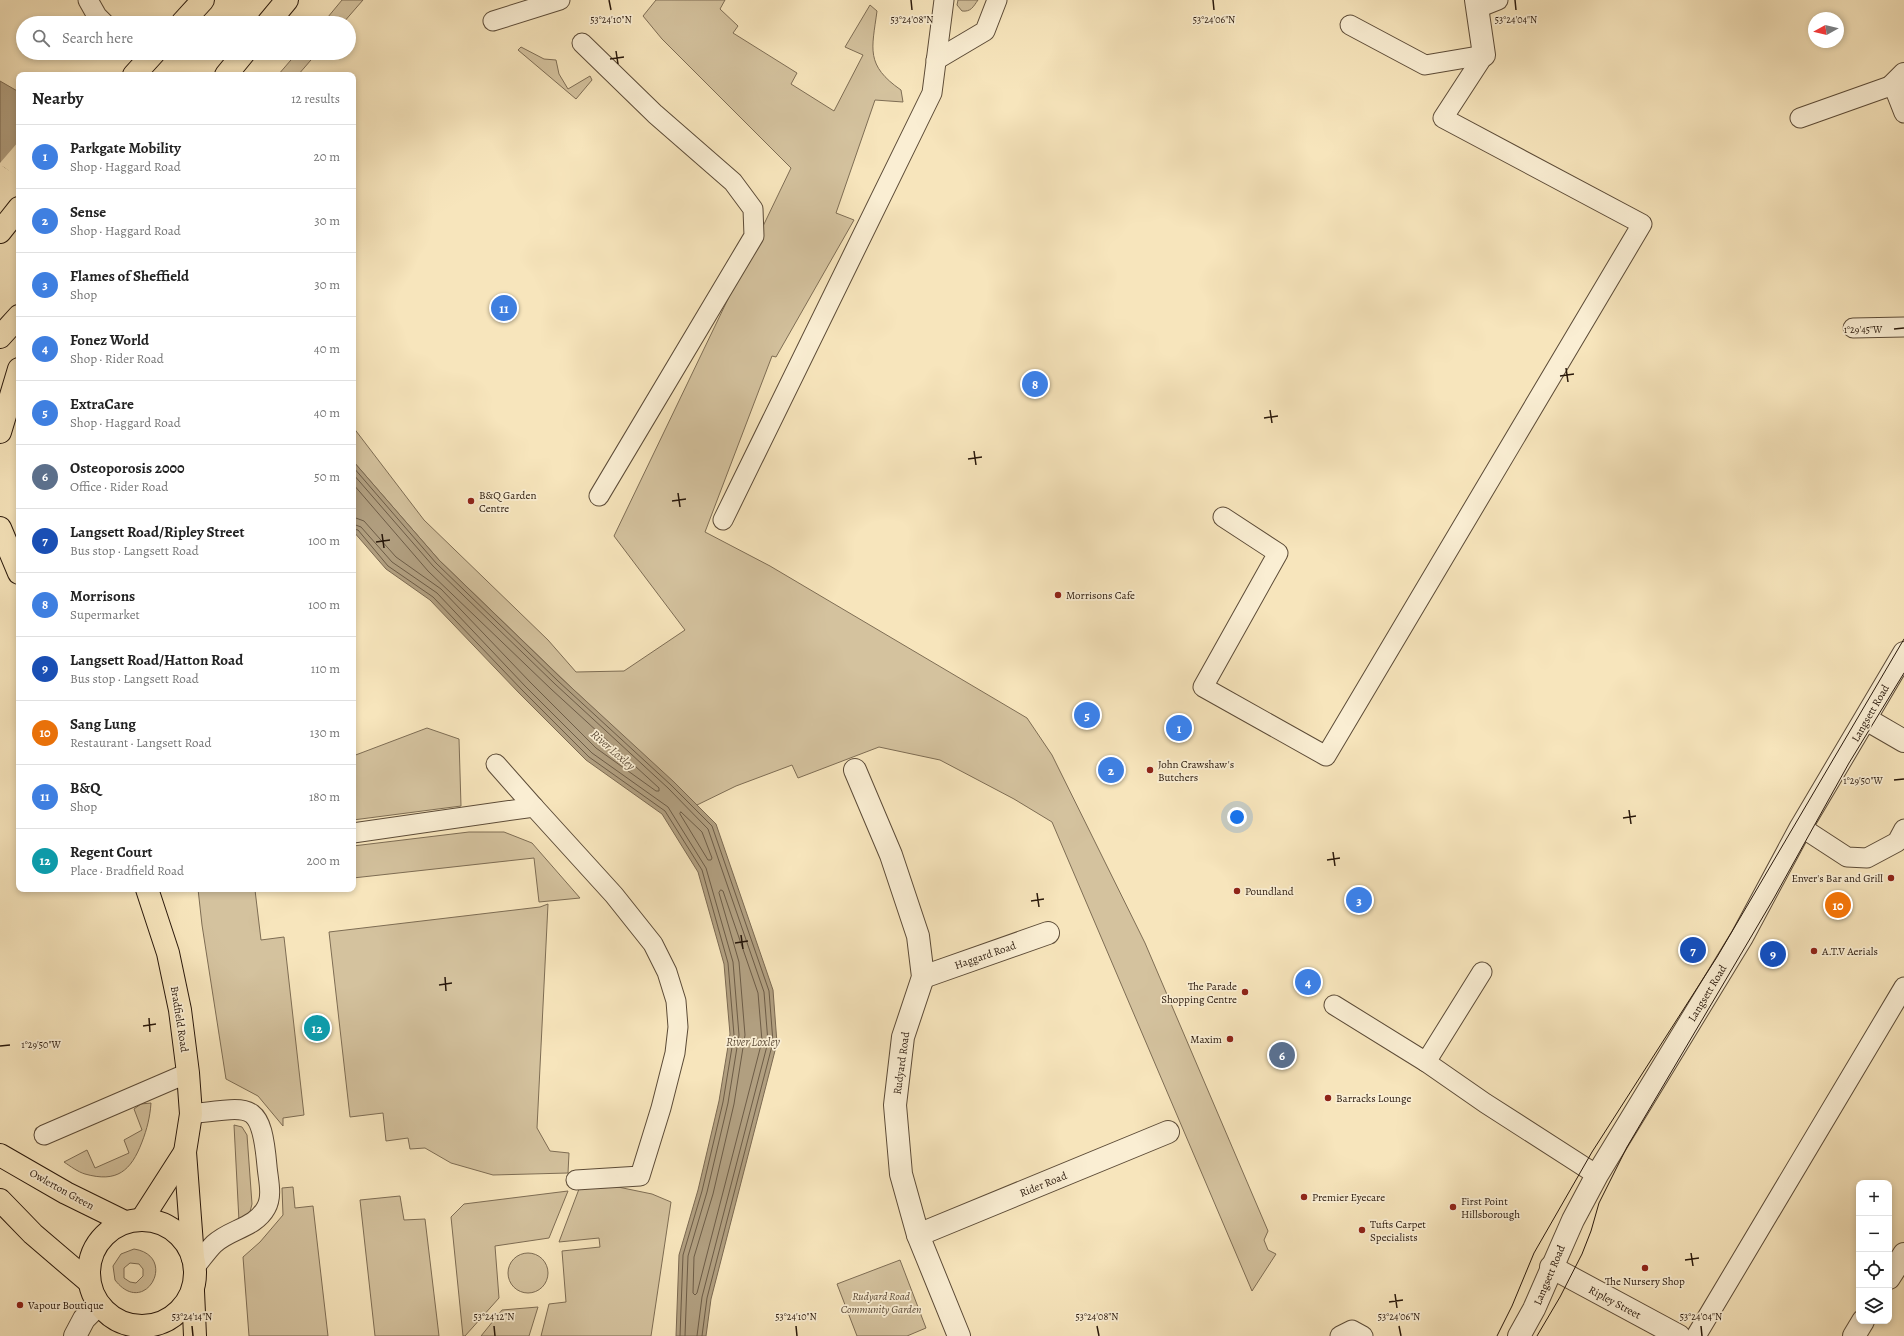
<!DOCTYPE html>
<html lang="en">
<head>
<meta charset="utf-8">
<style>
  body { margin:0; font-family:Alegreya,serif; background:#f6f6f6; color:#222 }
  .controls { position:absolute; right:12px; bottom:12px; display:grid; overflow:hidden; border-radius:8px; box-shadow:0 2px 6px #0003 }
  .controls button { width:36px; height:36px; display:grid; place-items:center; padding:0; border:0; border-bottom:1px solid #e0e0e0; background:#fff; color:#222; font:20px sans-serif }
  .compass { position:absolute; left:1808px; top:12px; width:36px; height:36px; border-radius:50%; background:#fff; box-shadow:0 2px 6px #0003; rotate:262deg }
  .you { position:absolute; left:1237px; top:817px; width:14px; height:14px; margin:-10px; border:3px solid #fff; border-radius:50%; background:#1a73e8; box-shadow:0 0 0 6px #1a73e833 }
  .badge { display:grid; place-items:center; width:26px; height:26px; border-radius:50%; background:#7c3aed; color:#fff; font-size:13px; font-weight:700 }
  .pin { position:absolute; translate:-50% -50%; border:2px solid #fff; box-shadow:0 1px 4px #0006 }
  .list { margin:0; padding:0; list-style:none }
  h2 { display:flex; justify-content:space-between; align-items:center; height:52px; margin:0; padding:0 16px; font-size:17px }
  h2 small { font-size:13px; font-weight:400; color:#767676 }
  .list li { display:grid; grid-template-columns:26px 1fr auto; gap:12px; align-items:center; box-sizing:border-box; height:64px; padding:0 16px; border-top:1px solid #e0e0e0 }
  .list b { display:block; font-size:15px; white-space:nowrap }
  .list p { margin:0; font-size:13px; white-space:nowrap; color:#767676 }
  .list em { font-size:13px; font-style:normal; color:#767676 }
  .icon { flex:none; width:22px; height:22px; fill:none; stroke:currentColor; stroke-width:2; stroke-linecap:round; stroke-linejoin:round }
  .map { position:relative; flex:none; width:1904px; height:1336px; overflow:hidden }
  .search { position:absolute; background:#fff; box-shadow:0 2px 6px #0003; left:16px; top:16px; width:340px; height:44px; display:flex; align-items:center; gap:10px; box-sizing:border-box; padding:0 14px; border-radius:22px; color:#767676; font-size:15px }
  .panel { position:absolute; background:#fff; box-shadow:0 2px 6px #0003; left:16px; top:72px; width:340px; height:820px; border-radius:8px }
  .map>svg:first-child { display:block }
  .green { fill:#d4c29e; stroke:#7e6d54; fill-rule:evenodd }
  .water { fill:#b19f80; stroke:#7b6951 }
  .pier { fill:#f7e5bc }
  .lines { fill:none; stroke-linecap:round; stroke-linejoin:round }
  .shore { stroke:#6d5c46; stroke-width:1 }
  .service-casing { stroke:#5c4b37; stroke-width:21 }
  .minor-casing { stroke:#5c4b37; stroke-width:24 }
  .tertiary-casing { stroke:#5c4b37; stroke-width:24 }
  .primary-casing { stroke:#29180b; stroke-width:24 }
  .trunk-casing { stroke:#29180b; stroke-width:24 }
  .service { stroke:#faeed3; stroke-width:19 }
  .minor { stroke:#faeed3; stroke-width:22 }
  .tertiary { stroke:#faeed3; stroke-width:22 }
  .primary { stroke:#f7e5bc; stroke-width:22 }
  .trunk { stroke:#f7e5bc; stroke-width:22 }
  .tram { stroke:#29180b; stroke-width:1 }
  .ticks { fill:none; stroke:#29180b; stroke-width:1.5 }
  .poi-dot { fill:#8f2418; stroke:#faeed3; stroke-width:1.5 }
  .labels { text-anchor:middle; stroke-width:3.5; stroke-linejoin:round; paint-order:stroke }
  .poi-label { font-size:11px; fill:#29180b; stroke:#faeed3; text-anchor:start }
  .street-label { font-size:11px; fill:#29180b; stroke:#faeed3 }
  .park-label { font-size:11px; font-style:italic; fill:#5c4b37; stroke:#faeed3 }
  .water-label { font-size:12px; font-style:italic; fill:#5f4e3a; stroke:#faeed3 }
  .ticks-label { font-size:10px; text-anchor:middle; fill:#29180b; stroke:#faeed3; stroke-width:3.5; stroke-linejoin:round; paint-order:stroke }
</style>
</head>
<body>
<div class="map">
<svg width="1904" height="1336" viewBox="0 0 1904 1336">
  <rect width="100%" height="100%" fill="#f7e5bc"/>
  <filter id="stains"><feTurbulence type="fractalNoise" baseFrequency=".005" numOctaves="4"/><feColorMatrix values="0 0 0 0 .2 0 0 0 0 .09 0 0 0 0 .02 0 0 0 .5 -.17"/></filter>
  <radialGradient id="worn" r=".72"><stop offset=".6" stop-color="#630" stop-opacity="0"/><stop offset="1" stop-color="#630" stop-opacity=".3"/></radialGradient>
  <g class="green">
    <path d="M342,0H363L343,23H323Z"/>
    <path d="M656,0H725L720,9L738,26L733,33L797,73L791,84L834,111L863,55L845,47L870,5L877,11C872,49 865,65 901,90L903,102L875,100L836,213L854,220L776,357L772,356L705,532L770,566L1027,718L1052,755L1145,943L1268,1231L1264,1240L1268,1250L1276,1254L1252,1291L1052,822L1014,799L940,760L879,747L798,778L792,765L736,786L697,805L576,692L439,560L353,461V427L424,520L548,640L576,672L624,671L685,630L614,536L791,168L662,39L643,16Z"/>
    <path d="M958,0H978C973,7 971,12 962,11L957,5Z"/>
    <path d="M521,47L544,59L556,60L559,74L568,89L590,76L592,80L576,99L518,50Z"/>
    <path d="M297,53H317L298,75H278Z"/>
    <path d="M427,728L459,739L461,806L353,820V756Z"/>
    <path d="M469,832H504L532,843L580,898L539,902L534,858L353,878V846Z"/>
    <path d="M198,889H260L255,890L261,940L284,937L304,1115L283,1118V1126L258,1096L226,1079L202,925Z"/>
    <path d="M548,904L537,1128L550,1151L569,1153L568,1173L493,1175L451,1163L425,1148L410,1149L408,1138L386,1141L383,1113L350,1117L329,932L540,907Z"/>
    <path d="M151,1103C150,1117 147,1129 142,1142C131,1171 117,1183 85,1174C78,1172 70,1166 64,1162L87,1150L95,1168L129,1153L124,1140L142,1130L134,1109L141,1104Z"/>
    <path d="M234,1125L242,1127L247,1135L252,1204L250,1212L239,1221Z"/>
    <path d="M293,1187L295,1208L313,1206L328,1336H249L243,1257L260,1242L283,1215L282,1188Z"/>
    <path d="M618,1187L652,1194L671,1202L651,1336H541L549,1304L566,1302L562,1251L600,1247L599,1238L559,1242L579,1189Z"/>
    <path d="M568,1191L549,1238L495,1246L499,1298L465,1336H463L451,1217L464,1204Z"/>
    <path d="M400,1196L404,1220L425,1219L439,1336H375L360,1200Z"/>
    <path d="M134,1249C179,1256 145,1319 115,1280L113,1266L121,1254ZM130,1263L139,1264L143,1269V1276L136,1283L130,1282L124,1278V1268Z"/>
    <circle cx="528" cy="1273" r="20"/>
    <path d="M900,1260L926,1328L907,1336H857L837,1284Z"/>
    <path d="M538,1307L529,1336H481L502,1310Z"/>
  </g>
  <g class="water">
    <path d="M0,81L19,92V177L0,164Z"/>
    <path d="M353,461L439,560L561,678L674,782L716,824L773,990L777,1043L711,1299L706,1336H676L679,1255L698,1190L719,1101L730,1034L724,964L698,872L662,814L586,760L519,693L430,600L386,569L353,531Z"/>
  </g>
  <path class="pier" d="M19,141V179L4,167L0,166V163Z"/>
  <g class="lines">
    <g class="shore">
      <path d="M353,467L436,563L558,681L671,785L712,826L769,991L773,1042L707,1298L702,1336"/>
      <path d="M353,474L433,566L555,684L668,788L708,829L764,992L768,1042L702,1297L697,1336"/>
      <path d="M353,484L428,571L551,689L659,788V791H656L596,748L530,682L441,589L396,557L364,521L353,517"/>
      <path d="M353,524L361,527L392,562L437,593L525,686L592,753L668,807L706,868L733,962L739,1035L728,1103L707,1192L688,1256L685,1336"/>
      <path d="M353,529L358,530L388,566L433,597L522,690L589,757L665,811L702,870L728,963L734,1035L723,1102L702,1191L683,1255L680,1336"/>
      <path d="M681,812L702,832L712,858L711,860H708L680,814Z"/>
      <path d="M721,890L723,891L758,993L762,1041L697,1293L695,1295L693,1293L694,1257L713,1194L734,1104L745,1035L739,962L719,893Z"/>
    </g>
    <g class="service-casing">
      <g id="service">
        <path d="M88,0L97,16L104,23"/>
        <path d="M1478,8L1498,0"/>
        <path d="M493,21L560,0"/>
        <path d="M1350,25L1425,65L1484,55"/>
        <path d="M582,43L655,114L733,182L753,209L754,236L599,496"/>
        <path d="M936,60L985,31L997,0"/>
        <path d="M1800,118L1893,85L1904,113"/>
        <path d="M1853,328L1904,327"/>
        <path d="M1223,517L1278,553L1203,687L1326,756L1642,224L1443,118L1484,55"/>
        <path d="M723,520L932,93L944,0"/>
        <path d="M496,764L534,807"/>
        <path d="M1801,827L1847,857L1867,858L1897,842L1904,829"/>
        <path d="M353,833L534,807L614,895L653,944L667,972L676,1001L678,1027L675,1053L661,1108L640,1176L576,1180"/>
        <path d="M1334,1005L1426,1062L1485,1103L1597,1175"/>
        <path d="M1426,1062L1482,972"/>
        <path d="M191,1114C251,1107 261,1099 267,1166C268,1179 273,1196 266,1208C255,1228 230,1229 214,1244C207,1251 201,1260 195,1267"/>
        <path d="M44,1135L188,1073"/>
        <path d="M1340,1336L1352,1330L1363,1336"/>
        <path d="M1696,1336L1904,987"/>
      </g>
    </g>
    <g class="minor-casing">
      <g id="minor">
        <path d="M1476,0L1484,55"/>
        <path d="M1893,85L1904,74"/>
        <path d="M1866,719L1904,741"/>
        <path d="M855,770L891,855L918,936L923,977L903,1037L895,1105L901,1174L918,1235L959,1336"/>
        <path d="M923,977L1048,933"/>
        <path d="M918,1235L1168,1132"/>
        <path d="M1889,1278L1904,1254"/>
        <path d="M75,1336L84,1319L98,1305"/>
        <path d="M1854,1336L1863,1321"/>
      </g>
    </g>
    <g class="tertiary-casing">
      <g id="tertiary">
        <path d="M1551,1267L1679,1336"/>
        <path d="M1519,1336L1534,1309L1573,1220L1597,1175L1742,937L1801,827L1904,653"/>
      </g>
    </g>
    <g class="primary-casing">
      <g id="primary">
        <path d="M0,432L19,369"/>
        <path d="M0,528L19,573"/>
        <path d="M147,889L168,953L180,1010L188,1073L191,1114L185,1152L193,1258"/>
        <path d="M0,1155L66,1193L125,1222"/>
        <path d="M0,1200L33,1234L88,1281"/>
        <path d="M142,1219L185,1152"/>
        <circle cx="142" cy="1273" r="53"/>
        <path d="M193,1291L195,1336"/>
      </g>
    </g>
    <g class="trunk-casing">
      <g id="trunk">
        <path d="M182,23L203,0"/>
        <path d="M268,23L287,0"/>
        <path d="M134,75L154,53"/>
        <path d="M226,75L244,53"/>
        <path d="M0,232L19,208"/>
        <path d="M0,337L19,316"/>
      </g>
    </g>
    <use href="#service" class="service"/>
    <use href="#minor" class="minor"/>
    <use href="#tertiary" class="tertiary"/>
    <use href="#primary" class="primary"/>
    <use href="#trunk" class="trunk"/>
    <g class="tram">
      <path d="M1497,1336L1512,1306L1534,1253L1592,1152L1717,957L1904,639"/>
      <path d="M1537,1336L1560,1297L1582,1254L1591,1231L1599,1203L1627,1147L1774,898L1849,763L1904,673"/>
    </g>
  </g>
  <path class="ticks" d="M609,0L611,10M911,0L912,10M1213,0L1214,10M1515,0L1516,10M616,51L618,64M610,59L624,57M1894,329L1904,328M1566,368L1568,382M1560,376L1574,374M1270,410L1272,423M1264,418L1278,416M974,451L976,465M968,459L982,457M678,493L680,507M672,501L686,499M382,534L384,548M376,542L390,540M1894,780L1904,779M1629,810L1631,824M1623,818L1636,816M1333,852L1335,866M1327,860L1340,858M1037,893L1039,907M1031,901L1044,899M741,935L743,949M735,943L748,941M445,977L446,991M439,985L452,983M149,1018L150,1032M143,1026L156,1024M0,1046L10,1045M1691,1253L1693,1266M1685,1260L1699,1258M1395,1294L1397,1308M1389,1302L1403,1300M192,1326L193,1336M494,1326L495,1336M796,1326L797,1336M1097,1326L1099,1336M1399,1326L1401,1336M1701,1326L1702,1336"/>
  <g class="poi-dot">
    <circle cx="471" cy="501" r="4"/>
    <circle cx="1058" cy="595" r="4"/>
    <circle cx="1150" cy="770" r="4"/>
    <circle cx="1891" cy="878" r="4"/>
    <circle cx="1237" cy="891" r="4"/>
    <circle cx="1814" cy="951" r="4"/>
    <circle cx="1245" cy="992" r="4"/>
    <circle cx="1230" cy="1039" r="4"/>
    <circle cx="1328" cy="1098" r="4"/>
    <circle cx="1304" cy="1197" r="4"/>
    <circle cx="1453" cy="1207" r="4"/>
    <circle cx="1362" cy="1230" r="4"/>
    <circle cx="1645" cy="1268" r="4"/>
    <circle cx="20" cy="1305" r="4"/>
  </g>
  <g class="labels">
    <g class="poi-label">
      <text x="479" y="499">B&amp;Q Garden<tspan x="479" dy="13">Centre</tspan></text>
      <text x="1066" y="599">Morrisons Cafe</text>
      <text x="1158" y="768">John Crawshaw's<tspan x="1158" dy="13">Butchers</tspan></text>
      <text x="1883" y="882" text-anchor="end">Enver's Bar and Grill</text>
      <text x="1245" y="895">Poundland</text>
      <text x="1822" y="955">A.T.V Aerials</text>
      <text x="1237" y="990" text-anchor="end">The Parade<tspan x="1237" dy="13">Shopping Centre</tspan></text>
      <text x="1222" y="1043" text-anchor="end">Maxim</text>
      <text x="1336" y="1102">Barracks Lounge</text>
      <text x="1312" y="1201">Premier Eyecare</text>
      <text x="1461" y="1205">First Point<tspan x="1461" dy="13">Hillsborough</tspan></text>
      <text x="1370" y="1228">Tufts Carpet<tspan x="1370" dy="13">Specialists</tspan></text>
      <text x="1645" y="1285" text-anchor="middle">The Nursery Shop</text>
      <text x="28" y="1309">Vapour Boutique</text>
    </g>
    <g class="street-label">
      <text transform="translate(1870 713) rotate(-60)" y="4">Langsett Road</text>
      <text transform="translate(985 955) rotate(-19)" y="4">Haggard Road</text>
      <text transform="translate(1707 993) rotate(-59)" y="4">Langsett Road</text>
      <text transform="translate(180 1019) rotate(81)" y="4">Bradfield Road</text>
      <text transform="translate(901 1063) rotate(-82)" y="4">Rudyard Road</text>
      <text transform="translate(1043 1184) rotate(-22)" y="4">Rider Road</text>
      <text transform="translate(62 1189) rotate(29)" y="4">Owlerton Green</text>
      <text transform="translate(1549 1275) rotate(-67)" y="4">Langsett Road</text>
      <text transform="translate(1615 1302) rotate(28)" y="4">Ripley Street</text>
    </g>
    <g class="park-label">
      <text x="881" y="1300">Rudyard Road<tspan x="881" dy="13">Community Garden</tspan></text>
    </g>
    <g class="water-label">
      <text transform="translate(613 750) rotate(41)" y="4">River Loxley</text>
      <text x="753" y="1046">River Loxley</text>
    </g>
  </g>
  <g class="ticks-label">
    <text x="611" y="23">53°24'10"N</text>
    <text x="912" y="23">53°24'08"N</text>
    <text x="1214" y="23">53°24'06"N</text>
    <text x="1516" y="23">53°24'04"N</text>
    <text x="1863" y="333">1°29'45"W</text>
    <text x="1863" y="784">1°29'50"W</text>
    <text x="41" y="1048">1°29'50"W</text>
    <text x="192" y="1320">53°24'14"N</text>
    <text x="494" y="1320">53°24'12"N</text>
    <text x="796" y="1320">53°24'10"N</text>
    <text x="1097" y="1320">53°24'08"N</text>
    <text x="1399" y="1320">53°24'06"N</text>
    <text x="1701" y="1320">53°24'04"N</text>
  </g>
  <rect width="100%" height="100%" filter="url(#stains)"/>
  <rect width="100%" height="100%" fill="url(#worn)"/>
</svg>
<div class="controls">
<button>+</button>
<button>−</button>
<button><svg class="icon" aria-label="locate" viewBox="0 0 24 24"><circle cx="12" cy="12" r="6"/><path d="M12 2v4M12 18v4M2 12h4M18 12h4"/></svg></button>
<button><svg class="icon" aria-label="layers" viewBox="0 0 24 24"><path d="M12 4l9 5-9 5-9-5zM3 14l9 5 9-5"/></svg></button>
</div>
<svg class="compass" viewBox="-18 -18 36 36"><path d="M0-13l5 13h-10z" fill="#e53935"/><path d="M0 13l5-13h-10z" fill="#767676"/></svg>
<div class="you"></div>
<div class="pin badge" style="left:1179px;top:728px;background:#3f7fe0">1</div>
<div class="pin badge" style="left:1111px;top:770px;background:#3f7fe0">2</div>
<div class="pin badge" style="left:1359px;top:900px;background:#3f7fe0">3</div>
<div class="pin badge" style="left:1308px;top:982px;background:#3f7fe0">4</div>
<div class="pin badge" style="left:1087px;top:715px;background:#3f7fe0">5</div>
<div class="pin badge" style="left:1282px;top:1055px;background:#5c6f8a">6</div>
<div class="pin badge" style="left:1693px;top:950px;background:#1a4fb4">7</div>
<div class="pin badge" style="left:1035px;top:384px;background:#3f7fe0">8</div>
<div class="pin badge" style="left:1773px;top:954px;background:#1a4fb4">9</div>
<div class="pin badge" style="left:1838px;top:905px;background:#e8710a">10</div>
<div class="pin badge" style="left:504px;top:308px;background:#3f7fe0">11</div>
<div class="pin badge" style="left:317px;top:1028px;background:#0f9aa8">12</div>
<div class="search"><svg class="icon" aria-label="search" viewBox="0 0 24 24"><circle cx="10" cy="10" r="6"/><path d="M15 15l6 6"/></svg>Search here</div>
<section class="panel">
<h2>Nearby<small>12 results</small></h2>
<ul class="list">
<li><span class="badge" style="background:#3f7fe0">1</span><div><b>Parkgate Mobility</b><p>Shop · Haggard Road</p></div><em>20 m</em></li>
<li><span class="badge" style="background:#3f7fe0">2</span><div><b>Sense</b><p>Shop · Haggard Road</p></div><em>30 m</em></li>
<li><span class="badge" style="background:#3f7fe0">3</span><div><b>Flames of Sheffield</b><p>Shop</p></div><em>30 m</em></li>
<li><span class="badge" style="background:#3f7fe0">4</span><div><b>Fonez World</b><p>Shop · Rider Road</p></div><em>40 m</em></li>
<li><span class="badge" style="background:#3f7fe0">5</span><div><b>ExtraCare</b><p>Shop · Haggard Road</p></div><em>40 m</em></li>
<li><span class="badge" style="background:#5c6f8a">6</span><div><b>Osteoporosis 2000</b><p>Office · Rider Road</p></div><em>50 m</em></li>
<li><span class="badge" style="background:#1a4fb4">7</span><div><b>Langsett Road/Ripley Street</b><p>Bus stop · Langsett Road</p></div><em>100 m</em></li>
<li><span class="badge" style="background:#3f7fe0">8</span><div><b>Morrisons</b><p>Supermarket</p></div><em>100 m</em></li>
<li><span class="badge" style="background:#1a4fb4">9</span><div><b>Langsett Road/Hatton Road</b><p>Bus stop · Langsett Road</p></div><em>110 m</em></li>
<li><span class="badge" style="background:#e8710a">10</span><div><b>Sang Lung</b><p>Restaurant · Langsett Road</p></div><em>130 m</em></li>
<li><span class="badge" style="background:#3f7fe0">11</span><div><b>B&amp;Q</b><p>Shop</p></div><em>180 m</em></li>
<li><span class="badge" style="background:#0f9aa8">12</span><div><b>Regent Court</b><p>Place · Bradfield Road</p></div><em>200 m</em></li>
</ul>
</section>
</div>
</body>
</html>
